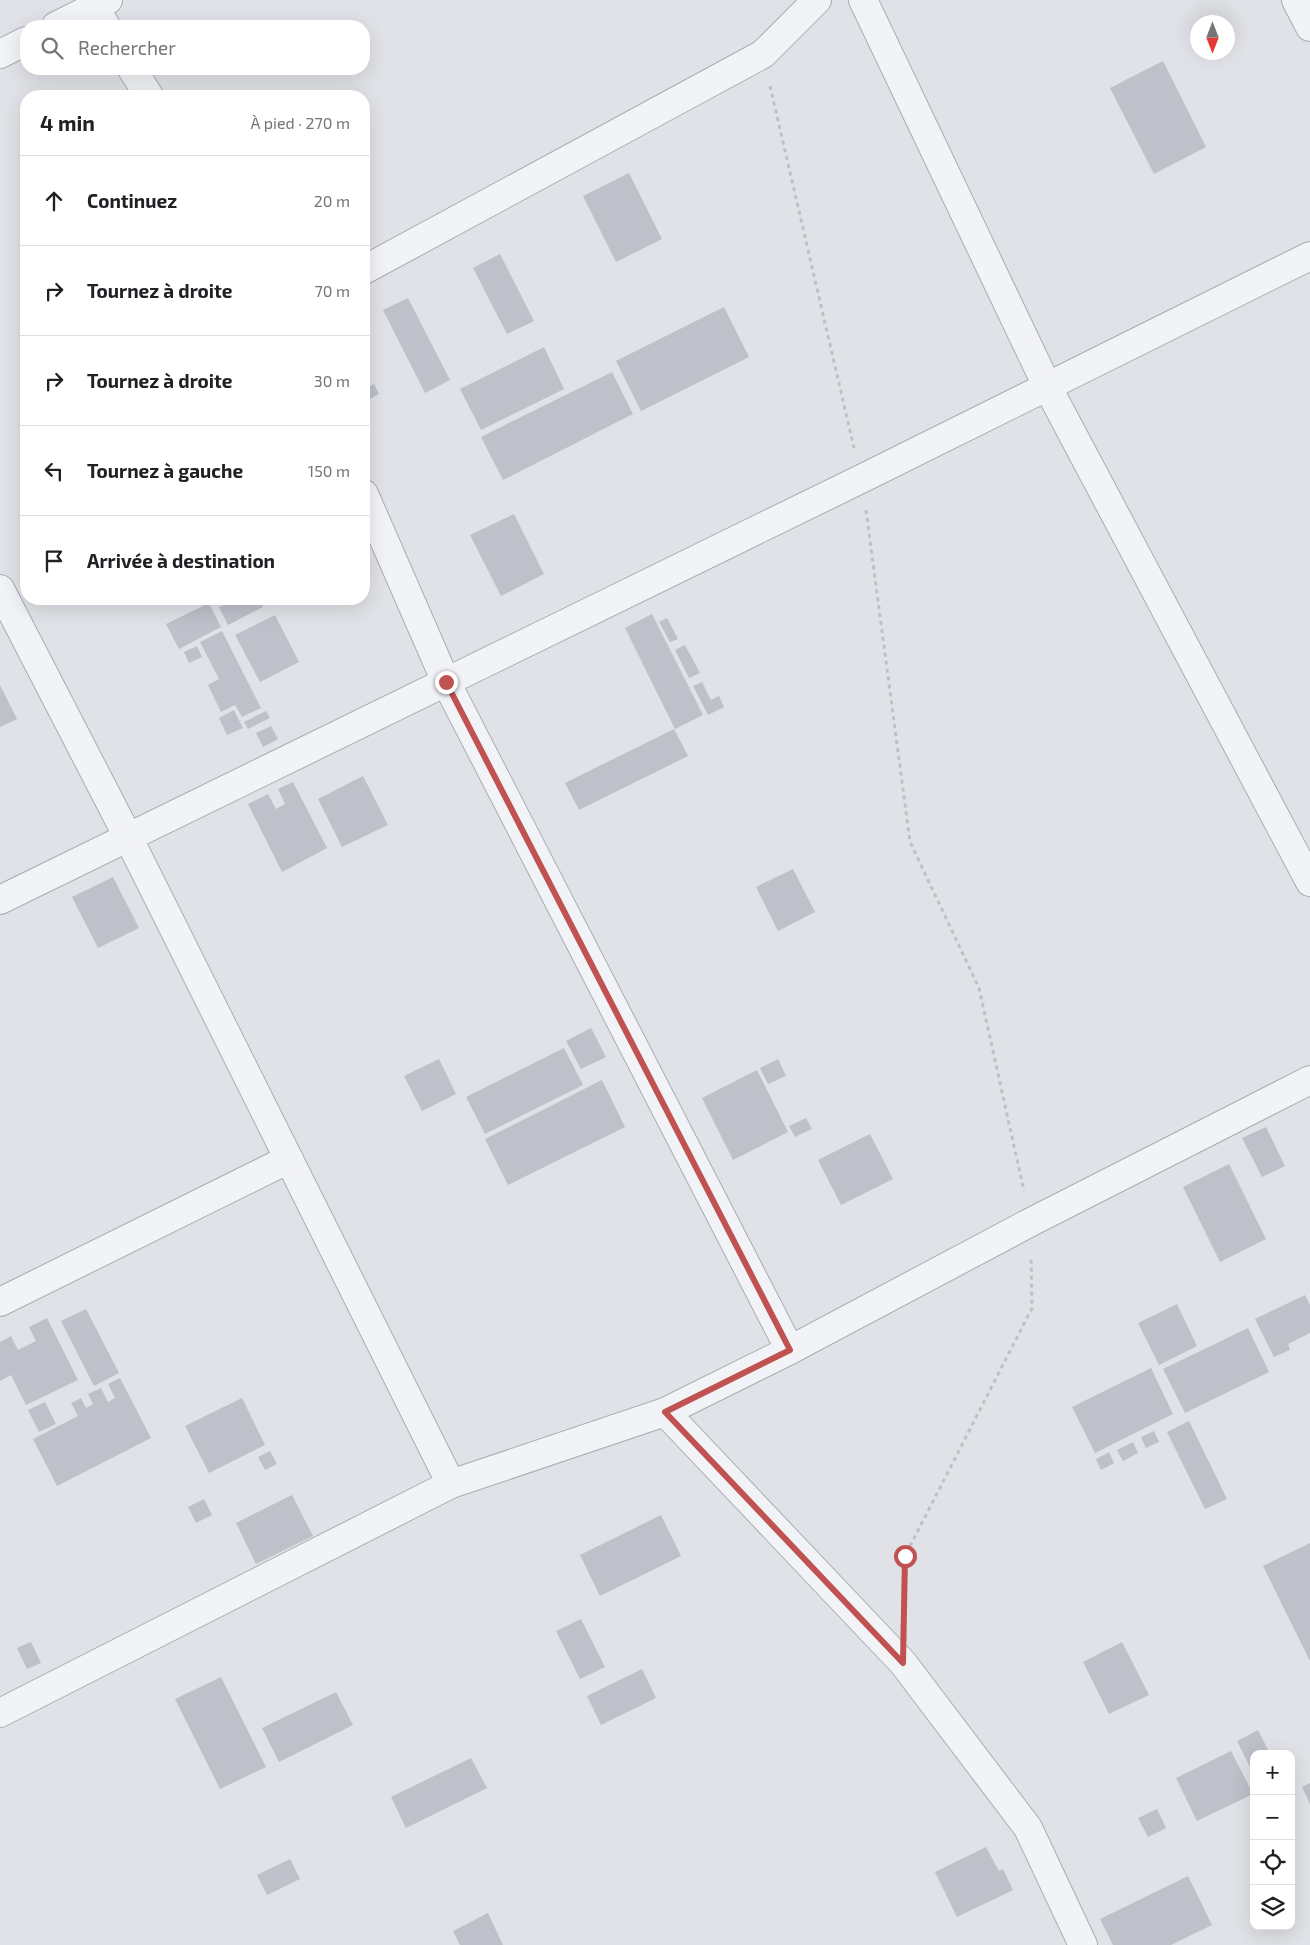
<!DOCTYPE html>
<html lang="fr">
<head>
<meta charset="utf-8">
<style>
  body { margin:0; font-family:"Exo 2",sans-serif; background:#f6f6f6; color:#202124 }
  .controls { position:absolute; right:15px; bottom:15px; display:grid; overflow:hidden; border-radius:10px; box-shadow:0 5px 20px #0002 }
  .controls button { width:45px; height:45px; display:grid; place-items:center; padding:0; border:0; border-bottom:1px solid #e0e0e0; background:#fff; color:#202124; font:25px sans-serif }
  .compass { position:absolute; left:1190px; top:15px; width:45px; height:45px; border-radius:50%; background:#fff; box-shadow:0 5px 20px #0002; rotate:180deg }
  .stop { position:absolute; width:15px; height:15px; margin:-11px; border:4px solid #c05251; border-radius:50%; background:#fff }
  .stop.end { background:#c05251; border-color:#fff; box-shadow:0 1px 5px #0008 }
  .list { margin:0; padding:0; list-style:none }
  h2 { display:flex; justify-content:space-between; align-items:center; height:65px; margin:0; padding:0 20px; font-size:21px }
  h2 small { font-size:16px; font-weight:400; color:#757577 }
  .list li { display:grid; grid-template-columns:32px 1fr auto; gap:15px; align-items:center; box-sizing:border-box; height:90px; padding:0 20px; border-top:1px solid #e0e0e0 }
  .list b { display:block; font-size:19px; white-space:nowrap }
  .list em { font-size:16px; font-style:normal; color:#757577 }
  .icon { flex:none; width:28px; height:28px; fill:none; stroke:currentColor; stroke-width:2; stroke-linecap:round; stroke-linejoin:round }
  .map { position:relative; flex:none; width:1310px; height:1945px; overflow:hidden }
  .search { position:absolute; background:#fff; box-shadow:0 5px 20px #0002; left:20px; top:20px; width:350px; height:55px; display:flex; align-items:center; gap:12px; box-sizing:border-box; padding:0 18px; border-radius:20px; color:#757577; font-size:19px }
  .panel { position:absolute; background:#fff; box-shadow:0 5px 20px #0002; left:20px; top:90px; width:350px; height:515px; border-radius:20px }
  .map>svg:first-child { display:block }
  .building { fill:#bec0ca }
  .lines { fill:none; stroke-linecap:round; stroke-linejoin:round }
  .minor-casing { stroke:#a9acb4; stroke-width:30 }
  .path { stroke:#bec0c6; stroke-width:3; stroke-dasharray:4 4; stroke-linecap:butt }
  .minor { stroke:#f2f3f6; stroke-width:28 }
  .route { stroke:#c05251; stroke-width:6 }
</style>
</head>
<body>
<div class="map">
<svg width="1310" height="1945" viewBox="0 0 1310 1945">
  <rect width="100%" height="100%" fill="#e0e2e7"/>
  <g class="building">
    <path d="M1163,61L1206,147L1154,174L1110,88Z"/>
    <path d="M629,173L662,239L616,262L583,196Z"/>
    <path d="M500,254L534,321L507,334L473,268Z"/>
    <path d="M408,298L450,380L425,393L383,310Z"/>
    <path d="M724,307L749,357L641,411L616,361Z"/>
    <path d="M544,347L564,389L481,430L460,389Z"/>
    <path d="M612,372L633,414L503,480L481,437Z"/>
    <path d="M374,384L379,394L364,402V389Z"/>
    <path d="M514,514L544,574L501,596L470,535Z"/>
    <path d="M235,599H258L263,607L228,625L219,607Z"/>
    <path d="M209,603L221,627L179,649L166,624Z"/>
    <path d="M652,614L703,715L675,729L625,628Z"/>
    <path d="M275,615L299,662L260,682L235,635Z"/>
    <path d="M667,618L678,639L670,642L659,622Z"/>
    <path d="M222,631L261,708L242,717L235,705L221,712L208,685L219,679L200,642Z"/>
    <path d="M685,645L700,673L689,678L675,650Z"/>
    <path d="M197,646L202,657L189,663L184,652Z"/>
    <path d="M702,682L711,700L719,696L724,707L708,715L693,686Z"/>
    <path d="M0,685L17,719L0,727Z"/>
    <path d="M234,710L243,728L227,735L219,718Z"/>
    <path d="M266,711L270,718L248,729L244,722Z"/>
    <path d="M271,726L278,739L263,747L256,733Z"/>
    <path d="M674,729L688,756L579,810L565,783Z"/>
    <path d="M363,776L388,825L342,847L318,799Z"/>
    <path d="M293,782L327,848L282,872L248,804L268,794L276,809L285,804L278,789Z"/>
    <path d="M793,869L815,912L778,931L756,887Z"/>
    <path d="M113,877L139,928L98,948L72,897Z"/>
    <path d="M591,1028L606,1057L581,1069L566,1041Z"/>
    <path d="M564,1048L583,1085L485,1134L466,1097Z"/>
    <path d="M439,1059L456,1094L422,1111L404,1076Z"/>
    <path d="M778,1059L786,1076L768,1084L760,1068Z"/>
    <path d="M757,1070L788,1132L733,1160L702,1098Z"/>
    <path d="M602,1080L625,1127L508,1185L485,1139Z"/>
    <path d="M806,1118L812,1129L795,1137L789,1126Z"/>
    <path d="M1266,1127L1285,1166L1262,1177L1242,1138Z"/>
    <path d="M870,1134L893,1179L841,1205L818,1160Z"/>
    <path d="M1229,1164L1266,1239L1220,1262L1183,1187Z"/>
    <path d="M1305,1295L1310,1305V1333L1288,1344L1290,1350L1274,1357L1255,1319Z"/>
    <path d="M1177,1304L1197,1346L1159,1365L1138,1323Z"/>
    <path d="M86,1309L119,1373L94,1386L61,1321Z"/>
    <path d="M47,1318L78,1380L26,1405L11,1375L0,1381V1342L11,1336L18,1350L36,1341L29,1327Z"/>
    <path d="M1248,1328L1269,1372L1185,1413L1163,1369Z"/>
    <path d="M1151,1368L1173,1414L1095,1453L1072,1407Z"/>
    <path d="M120,1378L151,1438L57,1486L33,1439L78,1416L71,1403L81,1398L86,1408L93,1404L88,1394L101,1388L108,1402L115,1398L108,1384Z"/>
    <path d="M242,1398L265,1445L209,1473L185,1426Z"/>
    <path d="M45,1402L56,1424L39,1432L28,1410Z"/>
    <path d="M1189,1421L1227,1499L1205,1509L1167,1432Z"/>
    <path d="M1154,1431L1159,1442L1146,1448L1141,1437Z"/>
    <path d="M1133,1442L1138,1453L1123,1461L1117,1450Z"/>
    <path d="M270,1451L277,1464L265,1470L258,1457Z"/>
    <path d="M1109,1452L1114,1463L1101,1470L1096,1459Z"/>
    <path d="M292,1495L313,1536L256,1564L236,1523Z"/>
    <path d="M204,1499L212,1515L196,1523L188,1507Z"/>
    <path d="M661,1515L681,1556L600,1596L580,1555Z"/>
    <path d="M1310,1543V1661L1263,1566Z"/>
    <path d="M581,1619L605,1667L580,1679L556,1631Z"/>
    <path d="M31,1642L41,1663L27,1669L17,1648Z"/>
    <path d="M1122,1642L1149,1695L1109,1714L1083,1662Z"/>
    <path d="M642,1669L656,1698L601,1725L587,1696Z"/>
    <path d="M221,1677L266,1767L220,1789L175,1699Z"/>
    <path d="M336,1692L353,1725L279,1762L262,1728Z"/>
    <path d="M1258,1730L1270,1754H1254V1775L1237,1741Z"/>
    <path d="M1231,1751L1253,1794L1197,1821L1176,1778Z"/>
    <path d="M471,1758L487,1788L406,1828L391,1797Z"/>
    <path d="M1310,1783V1804L1302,1787Z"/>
    <path d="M1157,1809L1166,1828L1148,1837L1138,1818Z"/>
    <path d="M986,1847L999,1871L1003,1869L1013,1890L957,1917L935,1872Z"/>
    <path d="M290,1859L300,1879L267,1895L257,1875Z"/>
    <path d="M1188,1876L1212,1925L1171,1945H1113L1100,1919Z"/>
    <path d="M488,1913L503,1945H460L453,1931Z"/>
  </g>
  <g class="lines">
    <g class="minor-casing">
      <g id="minor">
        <path d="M863,0L1047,386L1310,882"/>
        <path d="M1296,0L1310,27"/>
        <path d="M94,7L106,26"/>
        <path d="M56,26L108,0"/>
        <path d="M0,54L26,41"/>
        <path d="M132,69L149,96"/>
        <path d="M364,270L763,54L817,0"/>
        <path d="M364,494L446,682L790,1350"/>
        <path d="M0,589L128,837L451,1484"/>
        <path d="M0,900L861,479L1310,256"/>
        <path d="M0,1302L289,1159"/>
        <path d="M665,1412L903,1663L1028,1828L1083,1945"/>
        <path d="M0,1713L451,1484L665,1412L790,1350L1031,1222L1310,1080"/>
      </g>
    </g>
    <g class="path">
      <path d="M770,86L854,448"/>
      <path d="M866,510L910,842L979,988L1024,1191"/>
      <path d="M904,1617L905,1556L1032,1308L1031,1256"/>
    </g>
    <use href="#minor" class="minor"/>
  </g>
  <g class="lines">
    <path class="route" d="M446,682L790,1350L665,1412L903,1663L905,1556"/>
  </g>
</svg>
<div class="controls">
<button>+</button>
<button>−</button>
<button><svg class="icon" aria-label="locate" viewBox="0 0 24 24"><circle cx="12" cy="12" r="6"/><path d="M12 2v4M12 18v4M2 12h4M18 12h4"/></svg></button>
<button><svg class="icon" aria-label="layers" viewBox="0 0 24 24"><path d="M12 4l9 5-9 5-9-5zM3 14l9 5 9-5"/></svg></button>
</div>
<svg class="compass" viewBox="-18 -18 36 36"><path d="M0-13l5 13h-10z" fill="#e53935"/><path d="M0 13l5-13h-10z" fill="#757577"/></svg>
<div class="stop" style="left:905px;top:1556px"></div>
<div class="stop end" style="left:446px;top:682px"></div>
<div class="search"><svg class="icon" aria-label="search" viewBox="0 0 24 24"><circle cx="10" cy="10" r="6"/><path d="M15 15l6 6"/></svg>Rechercher</div>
<section class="panel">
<h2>4 min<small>À pied · 270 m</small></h2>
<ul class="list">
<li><svg class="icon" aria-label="ahead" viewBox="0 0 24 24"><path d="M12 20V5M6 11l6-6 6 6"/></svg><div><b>Continuez</b></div><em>20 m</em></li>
<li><svg class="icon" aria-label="right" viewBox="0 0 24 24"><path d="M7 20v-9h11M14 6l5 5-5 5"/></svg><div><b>Tournez à droite</b></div><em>70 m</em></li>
<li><svg class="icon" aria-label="right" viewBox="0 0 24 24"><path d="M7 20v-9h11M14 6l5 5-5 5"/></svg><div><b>Tournez à droite</b></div><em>30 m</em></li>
<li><svg class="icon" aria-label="left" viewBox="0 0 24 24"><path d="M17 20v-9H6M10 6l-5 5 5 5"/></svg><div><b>Tournez à gauche</b></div><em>150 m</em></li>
<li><svg class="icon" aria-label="arrive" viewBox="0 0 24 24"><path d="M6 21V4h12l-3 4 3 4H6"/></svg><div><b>Arrivée à destination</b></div></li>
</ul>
</section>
</div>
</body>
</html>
